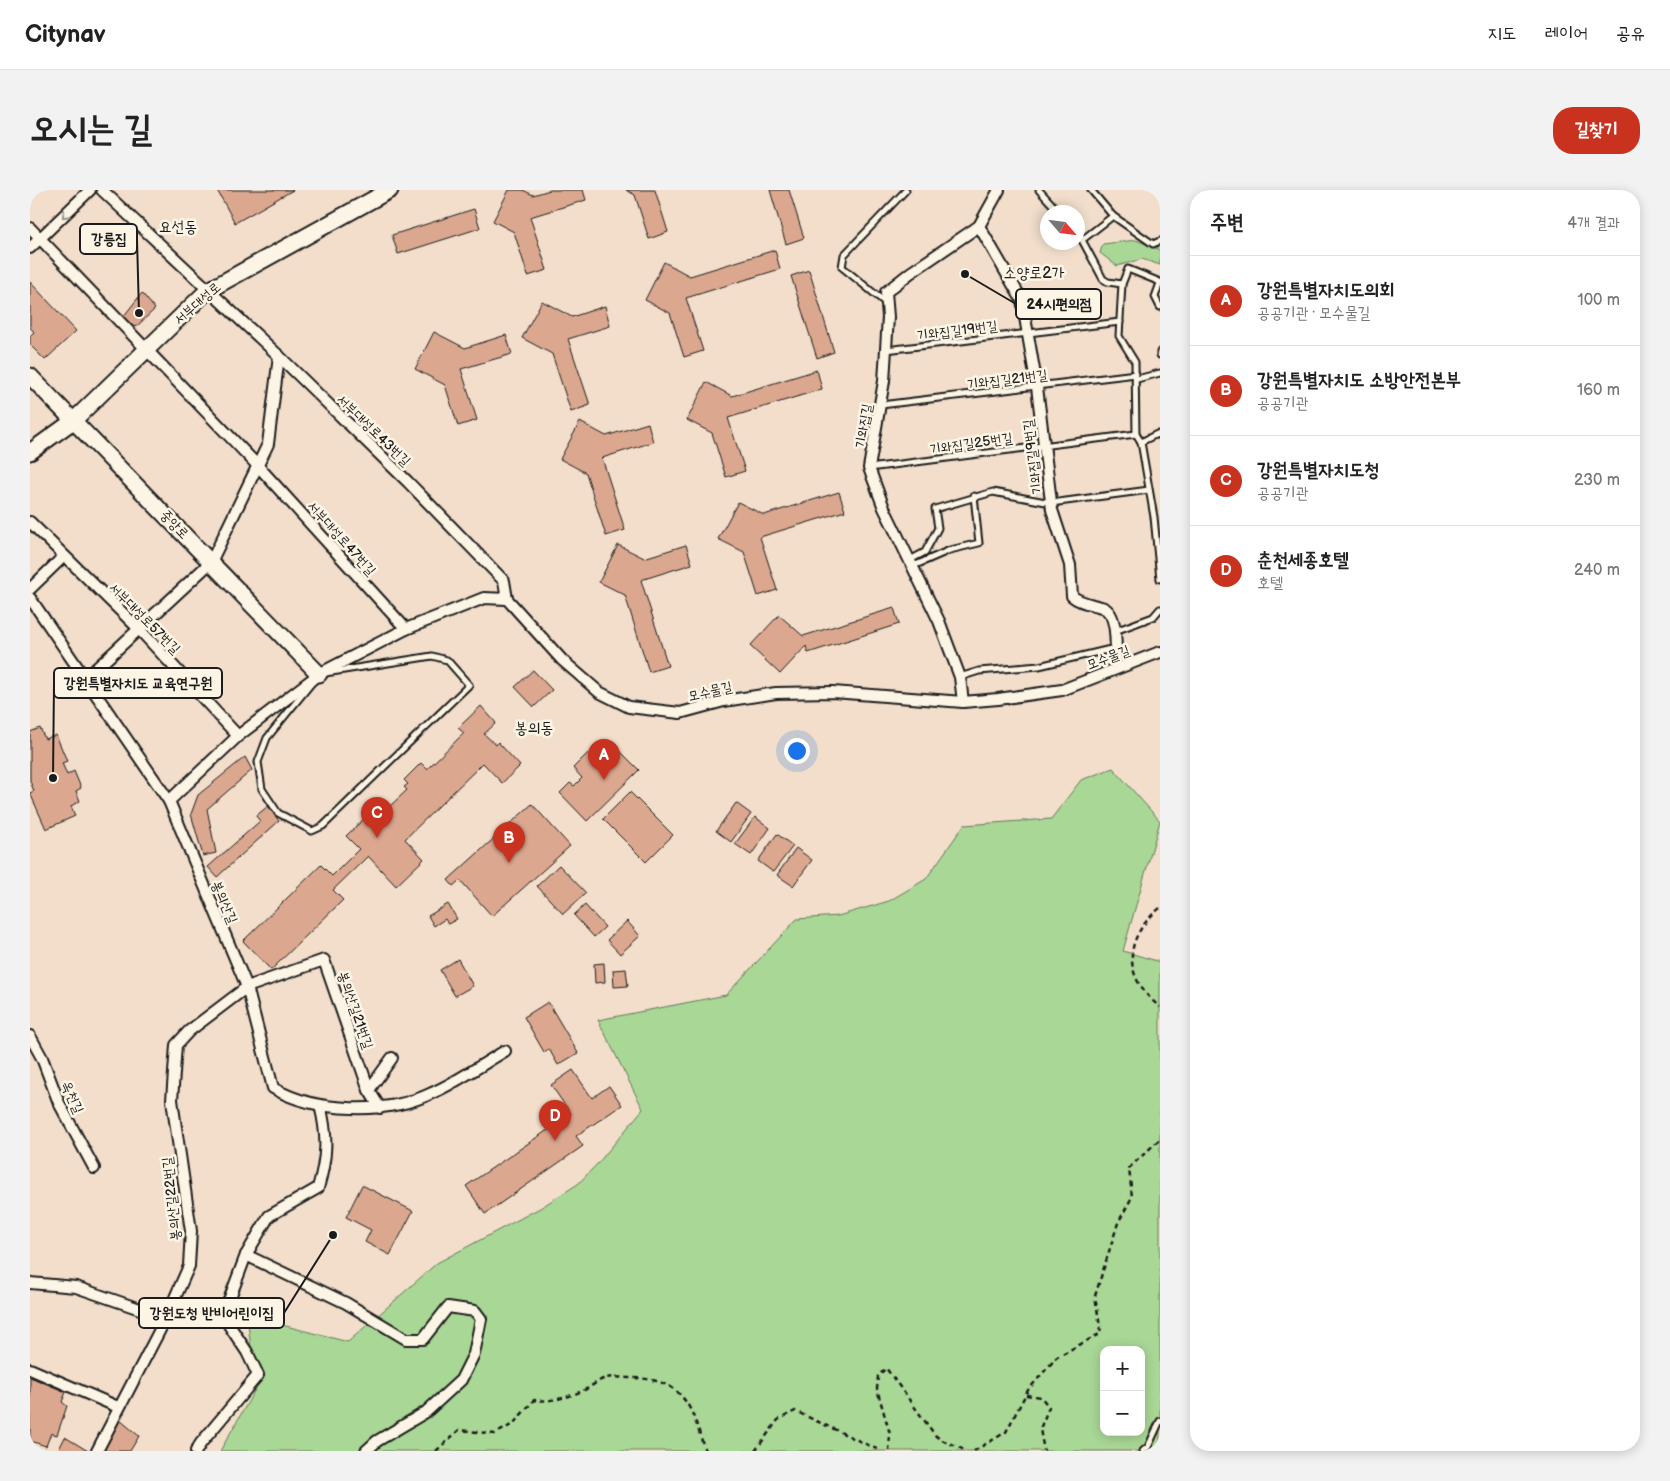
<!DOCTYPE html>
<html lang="ko">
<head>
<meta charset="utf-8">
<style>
  body { margin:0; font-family:"Balsamiq Sans","Poor Story",sans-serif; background:#f2f2f2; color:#222 }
  .controls { position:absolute; right:15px; bottom:15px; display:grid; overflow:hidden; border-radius:10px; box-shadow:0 2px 12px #0003 }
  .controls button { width:45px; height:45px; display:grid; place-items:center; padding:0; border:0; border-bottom:1px solid #e0e0e0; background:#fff; color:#222; font:25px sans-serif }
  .compass { position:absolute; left:1010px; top:15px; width:45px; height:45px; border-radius:50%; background:#fff; box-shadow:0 2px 12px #0003; rotate:118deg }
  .you { position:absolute; left:766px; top:560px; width:18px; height:18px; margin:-12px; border:4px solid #fff; border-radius:50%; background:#1a73e8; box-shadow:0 0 0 8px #1a73e833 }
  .badge { display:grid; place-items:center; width:32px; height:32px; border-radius:50%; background:#c8321e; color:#fff; font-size:16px; font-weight:700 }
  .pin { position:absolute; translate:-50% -41px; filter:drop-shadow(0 1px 2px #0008) }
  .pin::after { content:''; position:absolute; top:26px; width:18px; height:15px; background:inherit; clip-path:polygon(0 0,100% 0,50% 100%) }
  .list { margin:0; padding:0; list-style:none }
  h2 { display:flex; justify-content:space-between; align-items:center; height:65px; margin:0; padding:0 20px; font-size:21px }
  h2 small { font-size:16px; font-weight:400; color:#767676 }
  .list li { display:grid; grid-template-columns:32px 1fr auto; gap:15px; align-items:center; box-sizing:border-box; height:90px; padding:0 20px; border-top:1px solid #e0e0e0 }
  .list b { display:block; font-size:19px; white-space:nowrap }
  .list p { margin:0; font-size:16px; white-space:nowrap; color:#767676 }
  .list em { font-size:16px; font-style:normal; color:#767676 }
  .map { position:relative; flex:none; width:1130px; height:1261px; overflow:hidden; border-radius:20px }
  header { display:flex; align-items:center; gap:30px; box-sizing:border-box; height:70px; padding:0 25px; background:#fff; border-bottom:1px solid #e0e0e0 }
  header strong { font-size:24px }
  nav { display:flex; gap:28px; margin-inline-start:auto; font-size:18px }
  .intro { display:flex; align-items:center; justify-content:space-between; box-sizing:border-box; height:120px; padding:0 30px }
  h1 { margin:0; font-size:35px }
  .button { padding:12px 22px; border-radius:20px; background:#c8321e; color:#fff; font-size:18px; font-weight:700 }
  main { display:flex; gap:30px; padding:0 30px }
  aside { flex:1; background:#fff; border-radius:20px; box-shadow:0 2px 12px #0003 }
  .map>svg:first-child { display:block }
  .green { fill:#a9d796; stroke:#627a59; fill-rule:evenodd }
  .building { fill:#dba78f; stroke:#1c1c1c }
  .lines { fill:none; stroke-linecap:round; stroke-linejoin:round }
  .lane-casing { stroke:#1c1c1c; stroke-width:9 }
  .street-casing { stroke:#1c1c1c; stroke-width:14 }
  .secondary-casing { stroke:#1c1c1c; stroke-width:19 }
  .path { stroke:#1c1c1c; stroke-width:2.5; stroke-dasharray:5 4; stroke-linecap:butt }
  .lane { stroke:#fcf5e5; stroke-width:5 }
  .street { stroke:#fcf5e5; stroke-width:10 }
  .secondary { stroke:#fcf5e5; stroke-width:15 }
  .oneway { stroke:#97938b }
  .labels { text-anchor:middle; stroke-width:5; stroke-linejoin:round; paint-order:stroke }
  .street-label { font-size:14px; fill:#1c1c1c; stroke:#fcf5e5 }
  .quarter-label { font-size:16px; fill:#1c1c1c; stroke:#fcf5e5 }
  .leader { fill:none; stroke:#1c1c1c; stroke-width:2 }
  .callout-dot { fill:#1c1c1c; stroke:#fcf5e5; stroke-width:2 }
  .callout { fill:#fcf5e5; stroke:#1c1c1c; stroke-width:2 }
  .callout-label { font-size:15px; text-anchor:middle; font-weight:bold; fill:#1c1c1c }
</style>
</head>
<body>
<header>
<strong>Citynav</strong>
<nav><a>지도</a><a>레이어</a><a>공유</a></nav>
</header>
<div class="intro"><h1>오시는 길</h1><a class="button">길찾기</a></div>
<main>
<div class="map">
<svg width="1130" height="1261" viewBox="0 0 1130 1261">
  <rect width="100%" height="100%" fill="#f2decb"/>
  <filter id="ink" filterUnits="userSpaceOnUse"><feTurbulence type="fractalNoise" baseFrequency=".02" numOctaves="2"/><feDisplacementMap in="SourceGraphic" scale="10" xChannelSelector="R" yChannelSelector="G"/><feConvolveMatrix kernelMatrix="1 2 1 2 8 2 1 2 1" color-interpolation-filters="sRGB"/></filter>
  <g filter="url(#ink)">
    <g class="green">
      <path d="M1106,50L1130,60V75L1112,69L1087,76L1070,63L1073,54Z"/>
      <path d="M1083,578L1130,631L1093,761L1130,772V1261H190L226,1198L217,1126L318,1152L407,1073L510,1018L548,994L569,972L613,919L568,830L696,805L767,729L808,726L859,711L896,689L934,635L1021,629L1051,590ZM1074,1160H1111V1242H1074Z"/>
    </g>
    <g class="building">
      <path d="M187,0H263L205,33Z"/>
      <path d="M479,0H493L503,5L520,0H553L556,10L500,27L517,80L498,86L484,42L463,31Z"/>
      <path d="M596,0H625L638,42L619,49L605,5Z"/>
      <path d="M740,0H759L774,48L756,54Z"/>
      <path d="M444,19L450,38L368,64L362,45Z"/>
      <path d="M745,60L750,79L656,108L673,161L654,167L640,123L615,110L634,72L660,86Z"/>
      <path d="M779,80L804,162L787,168L761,86Z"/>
      <path d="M0,92L46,141L15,170L0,155V146L4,142L0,137Z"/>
      <path d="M112,103L125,119L107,136L103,137L93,127Z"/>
      <path d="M512,111L542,127L575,116L580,136L538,149L560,215L541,222L522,164L492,148Z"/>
      <path d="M404,142L435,158L476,145L482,164L431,179L447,230L428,236L415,195L385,179Z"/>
      <path d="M787,180L792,199L698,228L715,281L696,287L682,243L657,230L676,192L702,206Z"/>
      <path d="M550,232L576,246L618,233L623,252L572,268L595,340L576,346L556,283L530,269Z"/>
      <path d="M809,302L815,321L730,347L747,400L728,406L714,362L688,349L708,312L734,325Z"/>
      <path d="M588,355L614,368L656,355L662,374L611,390L638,476L619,482L595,405L569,392Z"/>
      <path d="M864,418L869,434L778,463L776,456L750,484L720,456L749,425L773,446Z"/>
      <path d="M503,480L522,500L504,517L485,497Z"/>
      <path d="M451,516L466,533L454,544L466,555L468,552L490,576L472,593L453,573L375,649L394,669L366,696L338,666L303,700L313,710L241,780L213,751L291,675L302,686L329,659L316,646L337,626L343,632L377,600L374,597L378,594L374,590L391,573L397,579L434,543L428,538Z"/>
      <path d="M10,538L15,549L26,545L37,571L32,573L37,585L44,581L51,598L46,601L50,611L41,616L45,626L16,639L0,603L4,601L0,591V542Z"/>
      <path d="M582,553L609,580L557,631L530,603L540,593L544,596L552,588L543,578L558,563L568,573L576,565L573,561Z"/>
      <path d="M215,567L222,580L177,619L186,663L173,666L161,624L168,605Z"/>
      <path d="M600,602L643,645L616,672L573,629Z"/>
      <path d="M706,613L721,624L701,652L686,641Z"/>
      <path d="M502,614L540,656L462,726L430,690L423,696L418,690Z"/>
      <path d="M238,616L249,631L187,687L178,677L230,631L226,626Z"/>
      <path d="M725,627L740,638L721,665L705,654Z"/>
      <path d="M747,644L763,656L743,682L728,671Z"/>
      <path d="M766,658L782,670L763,696L747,685Z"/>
      <path d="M529,675L556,703L533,724L507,696Z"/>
      <path d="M418,714L427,729L418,734L415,729L404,736L398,726Z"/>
      <path d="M555,715L575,737L564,747L544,725Z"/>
      <path d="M597,731L610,746L590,764L577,750Z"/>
      <path d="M428,769L443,796L425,806L410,780Z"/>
      <path d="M574,773L575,792L565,793L564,774Z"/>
      <path d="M596,779L598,796L584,797L583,780Z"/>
      <path d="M518,812L548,863L528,875L519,859L514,862L494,827Z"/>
      <path d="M543,880L562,908L579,896L592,915L546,946L553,956L455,1024L436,996L541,924L521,895Z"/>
      <path d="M332,995L383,1021L360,1065L335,1052L341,1040L316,1027Z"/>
      <path d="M0,1187L36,1202L32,1212L37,1216L27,1245L21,1243L16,1256L0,1251Z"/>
      <path d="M90,1230L109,1246L100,1261H72Z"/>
      <path d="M35,1247L58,1261H28Z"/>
    </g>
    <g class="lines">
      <g class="lane-casing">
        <g id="lane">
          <path d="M1009,0L1029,22"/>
          <path d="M1061,0L1083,26L1123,54L1130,51"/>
          <path d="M1048,45L1052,50L1083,26"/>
          <path d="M1052,50L1073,89L1078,92L1092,94L1089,146L1105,172L1106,244L1111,252L1124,327L1130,389"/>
          <path d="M1130,93L1125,107L1130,117"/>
          <path d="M1092,94L1098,79L1130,92"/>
          <path d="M857,114L812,77L814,65L876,0"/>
          <path d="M856,160L1090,132"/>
          <path d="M1130,162V165"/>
          <path d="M1107,189L1130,183"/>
          <path d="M851,215L1106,184"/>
          <path d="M1111,252L1127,244L1130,246"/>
          <path d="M839,278L1106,244"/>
          <path d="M880,370L895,362L908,338L905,319L963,302L1021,313L1119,300"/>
          <path d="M881,377L920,360L949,353L944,306"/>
          <path d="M1085,441L1123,427L1130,419"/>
          <path d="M402,466L417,470L439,495L293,636L282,641L248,623L232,599L228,572L237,548L289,484Z"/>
          <path d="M930,487L949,481L1009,476L1085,458"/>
          <path d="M1113,1261L1118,1257L1130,1231"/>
        </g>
      </g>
      <g class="street-casing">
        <g id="street">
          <path d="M72,0L249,166L378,292L474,391L477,409"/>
          <path d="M949,36L992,110L1007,197L1022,320L1040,375L1042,406C1050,413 1061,414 1071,417C1090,421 1085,462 1086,478"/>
          <path d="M0,38L228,276L376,439"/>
          <path d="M0,58L60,0"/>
          <path d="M0,332L109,439L208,546"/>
          <path d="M0,399L33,367"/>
          <path d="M0,408L139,611"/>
          <path d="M55,489L181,372L238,254L249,166"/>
          <path d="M933,512L930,487L909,431L854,318L839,278L854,191L858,127L856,102L880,83L949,36L969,0"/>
          <path d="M0,846L12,868L29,913L64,978"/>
          <path d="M475,861C451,875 427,892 402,903C357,925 286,923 243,898L217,797L139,611L208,546L289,484L376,439L454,408L477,409L532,470L569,502L599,517L650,523L694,511L746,503L803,502L933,512L968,509L1032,500L1130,462"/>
          <path d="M339,900L362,868"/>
          <path d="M216,1065L316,1113L376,1149H393L418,1117L445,1121L451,1129L444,1164L431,1190L396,1222L347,1251L336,1261"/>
          <path d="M0,1093L46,1097L136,1128"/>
          <path d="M0,1179L88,1217"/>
          <path d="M67,1261L136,1128L159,1076L161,1041L142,910L146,855L159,841L217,797L294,770L339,900L350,918"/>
          <path d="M166,1261L171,1253L228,1185L217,1162L193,1126L216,1065L239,1026L288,998C297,967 298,947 290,915"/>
        </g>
      </g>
      <g class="secondary-casing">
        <g id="secondary">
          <path d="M0,186L289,484"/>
          <path d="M0,262L43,231L177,101L360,0"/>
        </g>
      </g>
      <g class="path">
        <path d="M1130,718C1093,748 1092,787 1130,817"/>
        <path d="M996,1205L1011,1207L1019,1217L1010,1239L1014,1261"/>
        <path d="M406,1261L429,1240L465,1244L483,1234L504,1210C520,1212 537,1208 552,1201C560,1198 568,1190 576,1188C584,1186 594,1188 603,1188C655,1189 662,1218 675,1261"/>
        <path d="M725,1261L748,1230L765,1221L851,1261"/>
        <path d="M859,1261L860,1244L847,1199L848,1186L856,1178L905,1245C914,1254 925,1253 935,1261"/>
        <path d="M944,1261L976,1242L998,1200L1027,1167L1071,1143L1065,1106L1088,1033L1102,1007L1099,978L1130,949"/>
      </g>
      <use href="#lane" class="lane"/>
      <use href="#street" class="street"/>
      <use href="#secondary" class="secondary"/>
    </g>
    <defs><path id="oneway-chevron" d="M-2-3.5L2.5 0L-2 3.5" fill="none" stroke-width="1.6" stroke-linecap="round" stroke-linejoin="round" transform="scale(1.25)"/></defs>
    <use class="oneway" href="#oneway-chevron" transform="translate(35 25) rotate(135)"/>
  </g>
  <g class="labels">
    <g class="street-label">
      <text transform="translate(167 113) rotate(-41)" y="5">서부대성로</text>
      <text transform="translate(927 140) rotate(-7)" y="5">기와집길19번길</text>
      <text transform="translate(977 189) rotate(-7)" y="5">기와집길21번길</text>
      <text transform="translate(833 236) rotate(-80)" y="5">기와집길</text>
      <text transform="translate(344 240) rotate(44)" y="5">서부대성로43번길</text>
      <text transform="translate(941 253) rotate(-8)" y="5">기와집길25번길</text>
      <text transform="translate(1002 267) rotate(-97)" y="5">기와집길9번길</text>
      <text transform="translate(145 334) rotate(46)" y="5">중앙로</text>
      <text transform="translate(312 348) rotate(48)" y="5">서부대성로47번길</text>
      <text transform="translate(115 428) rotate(45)" y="5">서부대성로57번길</text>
      <text transform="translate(1078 467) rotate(-21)" y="5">모수물길</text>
      <text transform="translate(680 501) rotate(-13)" y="5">모수물길</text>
      <text transform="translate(195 712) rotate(67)" y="5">봉의산길</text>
      <text transform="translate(326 820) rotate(71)" y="5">봉의산길21번길</text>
      <text transform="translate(43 907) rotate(66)" y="5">옥천길</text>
      <text transform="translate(141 1009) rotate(-96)" y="5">봉의산길22번길</text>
    </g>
    <g class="quarter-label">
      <text x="148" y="42">요선동</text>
      <text x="1004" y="88">소양로2가</text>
      <text x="504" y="543">봉의동</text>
    </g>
  </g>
  <path class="leader" d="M109 123L107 49M935 84L986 114M23 588L24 493M303 1045L254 1123"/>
  <g class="callout-dot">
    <circle cx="109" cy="123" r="5"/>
    <circle cx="935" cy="84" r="5"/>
    <circle cx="23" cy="588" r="5"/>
    <circle cx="303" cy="1045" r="5"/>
  </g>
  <g class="callout">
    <rect x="50" y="34" width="57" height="30" rx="5"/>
    <rect x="986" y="99" width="85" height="30" rx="5"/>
    <rect x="24" y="478" width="168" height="30" rx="5"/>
    <rect x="109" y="1108" width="145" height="30" rx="5"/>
  </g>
  <g class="callout-label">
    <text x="79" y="54">강릉집</text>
    <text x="1029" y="119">24시편의점</text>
    <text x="108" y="498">강원특별자치도 교육연구원</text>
    <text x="182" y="1128">강원도청 반비어린이집</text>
  </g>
</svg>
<div class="controls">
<button>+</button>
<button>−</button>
</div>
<svg class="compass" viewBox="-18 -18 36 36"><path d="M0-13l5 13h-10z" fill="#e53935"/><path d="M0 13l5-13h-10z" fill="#767676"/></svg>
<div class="you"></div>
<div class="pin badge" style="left:574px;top:590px">A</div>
<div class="pin badge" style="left:479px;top:673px">B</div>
<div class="pin badge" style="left:347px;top:648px">C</div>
<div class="pin badge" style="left:525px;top:951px">D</div>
</div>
<aside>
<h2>주변<small>4개 결과</small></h2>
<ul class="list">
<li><span class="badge">A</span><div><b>강원특별자치도의회</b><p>공공기관 · 모수물길</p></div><em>100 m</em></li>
<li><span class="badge">B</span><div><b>강원특별자치도 소방안전본부</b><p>공공기관</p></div><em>160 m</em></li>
<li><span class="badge">C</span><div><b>강원특별자치도청</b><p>공공기관</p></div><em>230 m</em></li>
<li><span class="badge">D</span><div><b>춘천세종호텔</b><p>호텔</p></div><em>240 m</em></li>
</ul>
</aside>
</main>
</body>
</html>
